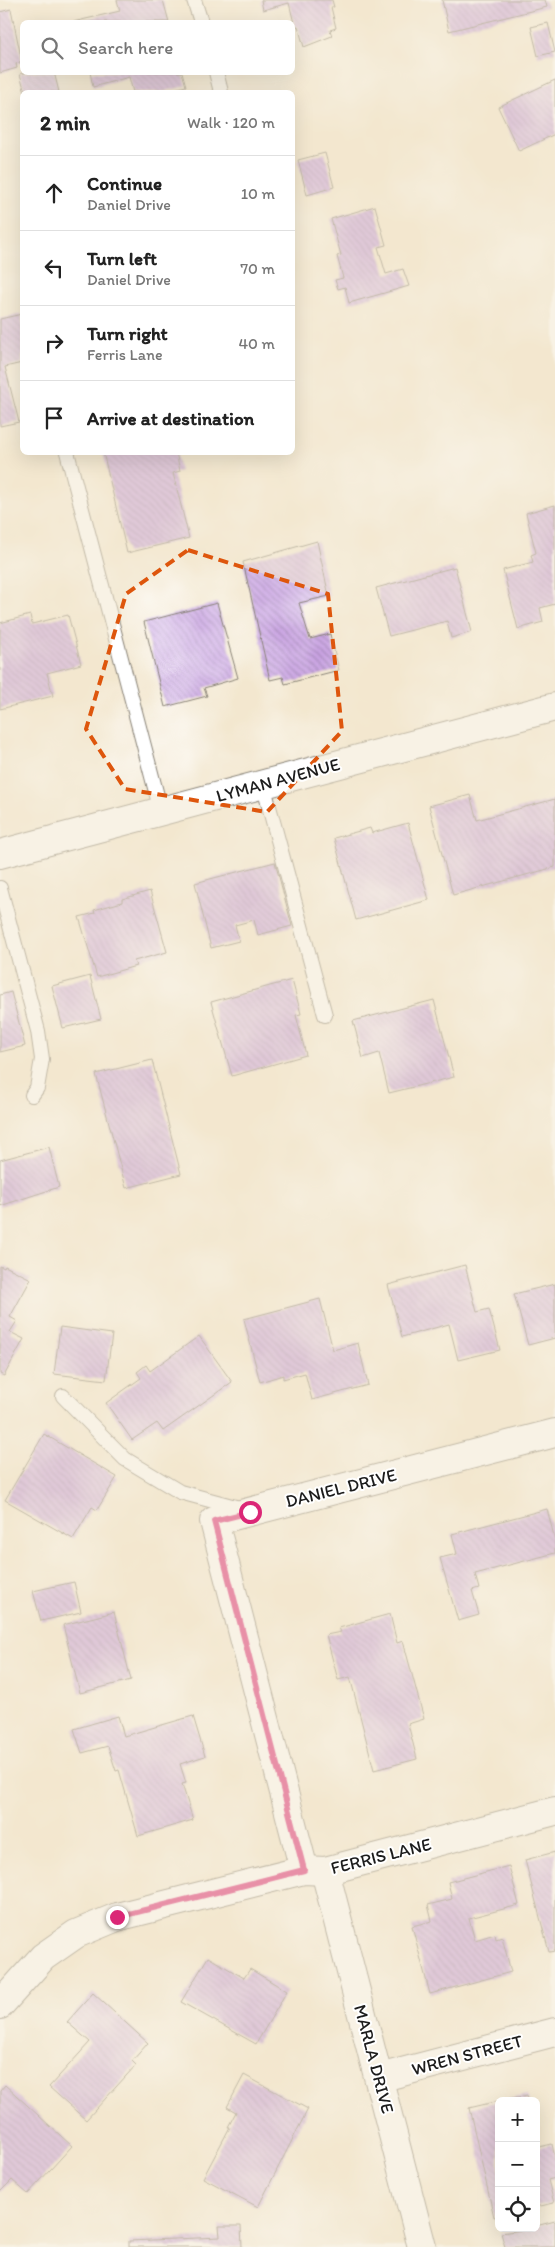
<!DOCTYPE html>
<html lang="en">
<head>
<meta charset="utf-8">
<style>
  body { margin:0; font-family:Itim,sans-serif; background:#f2f2f2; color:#222 }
  .controls { position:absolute; right:15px; bottom:15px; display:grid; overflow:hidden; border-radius:8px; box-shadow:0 5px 20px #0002 }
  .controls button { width:45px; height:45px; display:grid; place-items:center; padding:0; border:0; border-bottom:1px solid #e0e0e0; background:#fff; color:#222; font:25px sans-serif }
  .stop { position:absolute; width:15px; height:15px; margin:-11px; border:4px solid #db2777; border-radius:50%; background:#fff }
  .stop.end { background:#db2777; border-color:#fff; box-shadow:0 1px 5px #0008 }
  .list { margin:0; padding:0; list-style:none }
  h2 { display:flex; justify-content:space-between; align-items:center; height:65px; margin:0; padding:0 20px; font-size:21px }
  h2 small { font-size:16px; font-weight:400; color:#767676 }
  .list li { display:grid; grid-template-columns:32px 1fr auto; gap:15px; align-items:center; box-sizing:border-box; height:75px; padding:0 20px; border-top:1px solid #e0e0e0 }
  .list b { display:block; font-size:19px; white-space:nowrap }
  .list p { margin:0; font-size:16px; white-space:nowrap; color:#767676 }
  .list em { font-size:16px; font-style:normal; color:#767676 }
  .icon { flex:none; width:28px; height:28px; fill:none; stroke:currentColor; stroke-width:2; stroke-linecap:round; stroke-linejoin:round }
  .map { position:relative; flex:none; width:555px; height:2247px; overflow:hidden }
  .search { position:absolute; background:#fff; box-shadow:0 5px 20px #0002; left:20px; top:20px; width:275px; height:55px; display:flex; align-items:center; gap:12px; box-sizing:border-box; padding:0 18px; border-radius:8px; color:#767676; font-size:19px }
  .panel { position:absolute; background:#fff; box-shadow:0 5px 20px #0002; left:20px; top:90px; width:275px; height:365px; border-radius:8px }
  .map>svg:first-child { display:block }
  .building { fill:url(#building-back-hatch) }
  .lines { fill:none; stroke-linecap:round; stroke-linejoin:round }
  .lane-casing { stroke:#888276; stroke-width:16 }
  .street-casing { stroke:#888276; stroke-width:30 }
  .secondary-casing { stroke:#888276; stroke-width:30 }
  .lane { stroke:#fff; stroke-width:14 }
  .street { stroke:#fff; stroke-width:28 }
  .secondary { stroke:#fff; stroke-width:28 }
  .route { stroke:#db2777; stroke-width:6 }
  .marked { fill:none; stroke:#de560d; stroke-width:4; stroke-dasharray:10 6; stroke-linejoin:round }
  .labels { text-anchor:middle; stroke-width:4; stroke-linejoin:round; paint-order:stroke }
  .street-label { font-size:18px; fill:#1c1c1c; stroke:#fff }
</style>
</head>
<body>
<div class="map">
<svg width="555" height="2247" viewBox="0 0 555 2247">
  <defs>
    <pattern id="building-back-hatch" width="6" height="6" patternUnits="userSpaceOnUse" patternTransform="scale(1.25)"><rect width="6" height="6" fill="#c9a3e2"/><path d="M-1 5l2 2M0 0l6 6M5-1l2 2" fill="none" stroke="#a284b6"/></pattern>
  </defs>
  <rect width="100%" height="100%" fill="#fff"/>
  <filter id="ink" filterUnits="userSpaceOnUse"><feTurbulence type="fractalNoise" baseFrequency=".02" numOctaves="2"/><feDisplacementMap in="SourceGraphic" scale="10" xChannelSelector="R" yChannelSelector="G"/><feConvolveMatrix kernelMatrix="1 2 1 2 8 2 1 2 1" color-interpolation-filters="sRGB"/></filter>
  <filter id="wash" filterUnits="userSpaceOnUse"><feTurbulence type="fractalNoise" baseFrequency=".0096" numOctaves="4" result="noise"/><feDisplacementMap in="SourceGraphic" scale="20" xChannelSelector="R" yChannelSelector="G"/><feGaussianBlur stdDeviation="1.12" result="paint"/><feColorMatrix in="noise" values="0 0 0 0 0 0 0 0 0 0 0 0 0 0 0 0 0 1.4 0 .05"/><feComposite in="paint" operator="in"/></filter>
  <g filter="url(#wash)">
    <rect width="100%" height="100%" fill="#f3e7cf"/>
    <g id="blocks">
      <g class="building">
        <path d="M117,0H163L169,22H73L120,11Z"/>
        <path d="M261,0H332L334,7H331L336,28L330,30L332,36L304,47L298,26L295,27L289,3L263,10Z"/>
        <path d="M442,0H545L547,7L449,31Z"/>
        <path d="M11,9L22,62L16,64L17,68L0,73V12Z"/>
        <path d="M548,23L555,52L538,56L531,27Z"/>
        <path d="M28,72H54L59,92H25L20,74Z"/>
        <path d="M90,72H182L186,86L162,92H133L129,77L93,87Z"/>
        <path d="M555,80V134L519,151L498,107Z"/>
        <path d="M325,153L334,187L307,195L298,160Z"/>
        <path d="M375,206L386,245L378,247L386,274L403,269L409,286L349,303L345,287L338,289L335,280L343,278L337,256L341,255L331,219Z"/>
        <path d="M22,314V363L5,367L19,422L0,426V319Z"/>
        <path d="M103,452H176L180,471L173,473L189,538L127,553Z"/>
        <path d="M555,505V604L540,608L543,622L518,629L503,570L533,562L531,555L536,553L526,513Z"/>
        <path d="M317,541L329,596L299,603L310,639L330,634L339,670L285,684L283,677L270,680L243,562Z"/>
        <path d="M455,567L472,632L451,638L447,621L389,636L376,588Z"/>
        <path d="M217,603L238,678L204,688L207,696L165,707L144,622Z"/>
        <path d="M30,615L32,624L68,615L81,664L47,673L53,696L0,709V623Z"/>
        <path d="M470,795L477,820L555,799V867L453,895L429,806Z"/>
        <path d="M408,823L429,900L356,920L334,838L370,828L372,833Z"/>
        <path d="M275,862L292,926L258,935L254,920L235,925L239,941L211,948L195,883Z"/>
        <path d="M150,891L167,952L134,961L136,966L97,977L79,917L95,913L94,910L122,902V899Z"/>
        <path d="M90,976L101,1019L63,1028L52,986Z"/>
        <path d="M292,980L301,1014L296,1015L306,1055L232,1076L211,1002Z"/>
        <path d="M11,992L25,1046L0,1052V995Z"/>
        <path d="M434,1000L454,1077L389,1093L379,1053L363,1058L353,1021Z"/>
        <path d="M152,1060L181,1174L126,1188L96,1074Z"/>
        <path d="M49,1147L59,1187L0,1206V1160Z"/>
        <path d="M465,1265L477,1312L489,1309L500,1350L458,1360L449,1324L402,1337L388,1285Z"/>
        <path d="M0,1266L4,1268L5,1266L31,1279L10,1317L17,1321L10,1332L24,1339L4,1376L0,1374Z"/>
        <path d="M555,1284V1338L528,1345L514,1294Z"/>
        <path d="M320,1299L333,1350L358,1343L368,1385L312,1400L305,1373L283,1379V1375L260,1382L244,1319Z"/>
        <path d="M60,1327L112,1334L106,1380L54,1374Z"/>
        <path d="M199,1336L232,1382L163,1431L157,1423L132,1440L106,1403L141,1378L137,1372L146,1365L150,1371Z"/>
        <path d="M44,1434L117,1477L97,1510L92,1507L73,1539L5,1500Z"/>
        <path d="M547,1509L555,1540V1553L475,1574L479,1589L472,1591L479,1615L458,1621L440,1558L457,1554L452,1534Z"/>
        <path d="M74,1582L81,1612L41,1621L33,1591Z"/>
        <path d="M114,1612L131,1680L80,1693L63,1625Z"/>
        <path d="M390,1614L397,1643L403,1641L424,1719L408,1724L417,1759L374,1770L350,1677L338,1680L326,1635L341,1632L339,1628Z"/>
        <path d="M118,1716L124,1736L193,1716L205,1756L180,1764L186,1783L182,1784L193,1820L138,1836L119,1770L116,1771L108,1746L82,1753L74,1729Z"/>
        <path d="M555,1852V1951L549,1952L525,1860Z"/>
        <path d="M509,1866L519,1905L469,1918L475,1940L495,1934L496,1939L502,1937L511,1972L430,1994L412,1926L432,1921L428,1905L452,1899L448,1882Z"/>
        <path d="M208,1957L244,1978L250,1969L287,1991L256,2044L181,2002Z"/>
        <path d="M93,1993L148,2043L132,2061L136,2065L86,2120L49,2087L90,2042L67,2022Z"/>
        <path d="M244,2075L308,2109L258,2207L203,2178L230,2127H228L236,2112L227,2107Z"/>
        <path d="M5,2085L72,2146L28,2194L12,2180L0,2192V2091Z"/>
        <path d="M527,2095L529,2101H504V2100Z"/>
        <path d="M499,2101V2216L494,2217L469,2108Z"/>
        <path d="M536,2137L539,2147L552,2144L555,2158V2178L548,2180L554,2203L536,2207Z"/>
        <path d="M555,2221V2247H505L501,2233L536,2228V2226Z"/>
        <path d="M219,2226H241L242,2247H129V2241L220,2237Z"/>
      </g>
    </g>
  </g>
  <g filter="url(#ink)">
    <use href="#blocks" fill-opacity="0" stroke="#888276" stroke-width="1"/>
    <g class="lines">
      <g class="lane-casing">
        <g id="lane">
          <path d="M194,0L201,22"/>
          <path d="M216,72L221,92"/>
          <path d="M67,452L161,811"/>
          <path d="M263,784L325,1015"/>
          <path d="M0,888L38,1031L42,1059L37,1088L32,1095"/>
          <path d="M63,1396L125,1459L180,1492L243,1509"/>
        </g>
      </g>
      <g class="street-casing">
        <g id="street">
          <path d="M0,854L555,707"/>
          <path d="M304,1870L214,1521L555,1433"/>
          <path d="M325,1871L422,2247"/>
          <path d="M379,2078L555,2032"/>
        </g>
      </g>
      <g class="secondary-casing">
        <path id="secondary" d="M0,2005L43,1957L76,1934L117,1917L304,1870L325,1871L555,1811"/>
      </g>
      <use href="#lane" class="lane"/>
      <use href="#street" class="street"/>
      <use href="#secondary" class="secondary"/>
    </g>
  </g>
  <g class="lines" filter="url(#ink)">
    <path class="route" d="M117,1917L304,1870L214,1521L250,1512"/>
  </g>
  <path d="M0 0H555V2247H0ZM188,550L328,594L342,731L267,812L125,789L86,729L126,594Z" fill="#f3e7cf" fill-opacity=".55" fill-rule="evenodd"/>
  <path class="marked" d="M188,550L328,594L342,731L267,812L125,789L86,729L126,594Z"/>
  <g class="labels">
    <g class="street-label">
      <text transform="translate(278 780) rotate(-15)" y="6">LYMAN AVENUE</text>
      <text transform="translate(341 1488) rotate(-14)" y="6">DANIEL DRIVE</text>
      <text transform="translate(381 1856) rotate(-14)" y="6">FERRIS LANE</text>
      <text transform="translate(467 2055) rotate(-15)" y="6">WREN STREET</text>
      <text transform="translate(374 2059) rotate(75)" y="6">MARLA DRIVE</text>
    </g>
  </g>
</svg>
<div class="controls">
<button>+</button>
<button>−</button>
<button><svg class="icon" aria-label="locate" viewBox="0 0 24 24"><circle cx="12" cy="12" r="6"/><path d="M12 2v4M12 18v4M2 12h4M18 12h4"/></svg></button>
</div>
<div class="stop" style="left:250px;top:1512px"></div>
<div class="stop end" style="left:117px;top:1917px"></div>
<div class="search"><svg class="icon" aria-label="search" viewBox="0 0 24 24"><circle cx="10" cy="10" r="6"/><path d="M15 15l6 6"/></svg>Search here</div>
<section class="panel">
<h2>2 min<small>Walk · 120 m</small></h2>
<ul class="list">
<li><svg class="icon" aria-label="ahead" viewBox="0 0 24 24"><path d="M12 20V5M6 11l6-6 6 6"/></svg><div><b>Continue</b><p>Daniel Drive</p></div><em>10 m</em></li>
<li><svg class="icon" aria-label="left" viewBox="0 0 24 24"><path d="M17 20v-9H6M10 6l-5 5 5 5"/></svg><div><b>Turn left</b><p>Daniel Drive</p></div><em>70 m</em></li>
<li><svg class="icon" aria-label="right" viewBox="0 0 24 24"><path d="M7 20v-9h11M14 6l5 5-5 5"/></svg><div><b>Turn right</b><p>Ferris Lane</p></div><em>40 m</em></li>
<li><svg class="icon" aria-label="arrive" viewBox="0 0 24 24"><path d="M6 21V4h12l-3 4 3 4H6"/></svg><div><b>Arrive at destination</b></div></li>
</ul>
</section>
</div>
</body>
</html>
